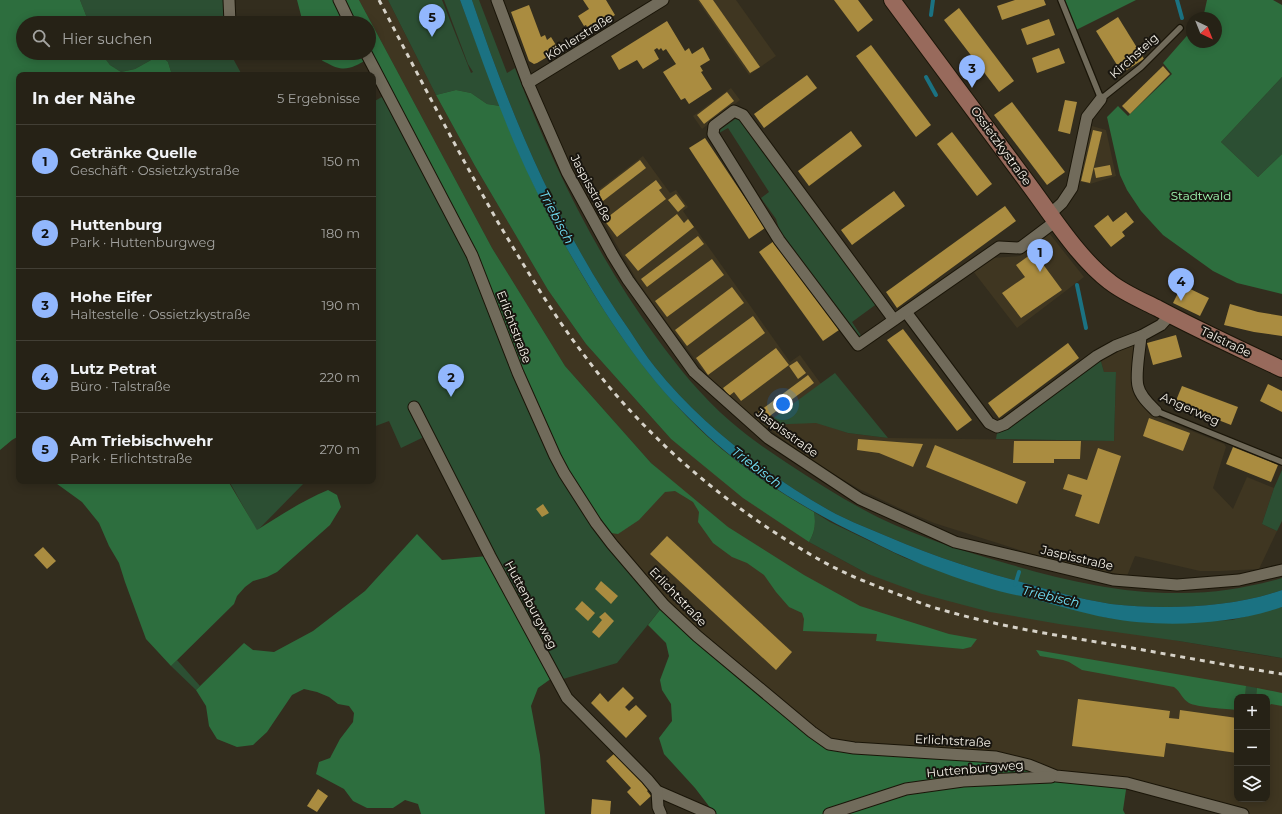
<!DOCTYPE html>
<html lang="de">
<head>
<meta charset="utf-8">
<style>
  body { margin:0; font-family:Montserrat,sans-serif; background:#2e2a1f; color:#f1f3f6 }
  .controls { position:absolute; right:12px; bottom:12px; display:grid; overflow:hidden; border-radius:8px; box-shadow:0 2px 10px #0003 }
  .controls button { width:36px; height:36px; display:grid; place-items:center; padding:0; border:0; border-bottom:1px solid #423f35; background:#262216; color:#f1f3f6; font:20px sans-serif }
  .compass { position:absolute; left:1186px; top:12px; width:36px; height:36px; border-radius:50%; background:#262216; box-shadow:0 2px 10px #0003; rotate:137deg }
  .you { position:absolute; left:783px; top:404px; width:14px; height:14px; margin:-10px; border:3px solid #fff; border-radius:50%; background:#1a73e8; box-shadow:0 0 0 6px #1a73e833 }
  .badge { display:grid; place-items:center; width:26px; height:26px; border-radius:50%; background:#92b7fd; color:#111; font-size:13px; font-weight:700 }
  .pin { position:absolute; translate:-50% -33px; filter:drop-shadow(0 1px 2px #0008) }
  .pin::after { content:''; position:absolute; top:21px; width:14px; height:12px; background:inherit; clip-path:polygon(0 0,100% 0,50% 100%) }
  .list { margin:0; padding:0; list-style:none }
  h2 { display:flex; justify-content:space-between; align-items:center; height:52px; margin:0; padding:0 16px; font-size:17px }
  h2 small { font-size:13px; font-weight:400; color:#a4a4a1 }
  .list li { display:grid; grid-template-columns:26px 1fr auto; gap:12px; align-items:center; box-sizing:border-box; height:72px; padding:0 16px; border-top:1px solid #423f35 }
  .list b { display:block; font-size:15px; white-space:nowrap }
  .list p { margin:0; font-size:13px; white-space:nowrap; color:#a4a4a1 }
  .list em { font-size:13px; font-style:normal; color:#a4a4a1 }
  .icon { flex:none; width:22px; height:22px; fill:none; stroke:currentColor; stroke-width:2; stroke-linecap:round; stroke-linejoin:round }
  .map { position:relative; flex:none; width:1282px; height:814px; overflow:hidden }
  .search { position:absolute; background:#262216; box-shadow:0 2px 10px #0003; left:16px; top:16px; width:360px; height:44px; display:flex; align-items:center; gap:10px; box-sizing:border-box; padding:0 14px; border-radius:22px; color:#a4a4a1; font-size:15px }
  .panel { position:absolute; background:#262216; box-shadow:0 2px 10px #0003; left:16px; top:72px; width:360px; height:412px; border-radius:8px }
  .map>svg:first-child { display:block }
  .built { fill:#3f3621; fill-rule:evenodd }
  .green { fill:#2c4f33 }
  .forest { fill:#2d6e3e }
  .water { fill:#1b7282 }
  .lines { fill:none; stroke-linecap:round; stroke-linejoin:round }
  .stream { stroke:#1b7282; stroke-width:4 }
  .building { fill:#aa8c40 }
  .lane-casing { stroke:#1a1508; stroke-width:8 }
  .street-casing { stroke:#1a1508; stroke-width:13 }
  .secondary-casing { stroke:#1a1508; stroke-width:18 }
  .lane { stroke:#716b5b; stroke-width:5.5 }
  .street { stroke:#716b5b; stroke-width:11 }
  .secondary { stroke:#986a5c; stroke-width:16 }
  .rail { stroke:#d6d2c8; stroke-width:3; stroke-dasharray:5 5; stroke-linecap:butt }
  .labels { text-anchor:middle; stroke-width:4; stroke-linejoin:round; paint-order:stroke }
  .street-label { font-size:12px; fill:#f6f2e9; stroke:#18150f }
  .park-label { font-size:12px; fill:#a1fbb3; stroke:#18150f }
  .water-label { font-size:13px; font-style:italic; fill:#72e0f7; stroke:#18150f }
</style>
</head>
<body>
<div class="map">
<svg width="1282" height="814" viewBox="0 0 1282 814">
  <rect width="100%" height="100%" fill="#332d1e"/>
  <g class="built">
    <path d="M359,0H388L436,95L475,166L548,290L586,344L671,439L809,542L868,574L1179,641L1280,658L1282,644V814H1243L1127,783L829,744L697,636L603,532L670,480L651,463L565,366L492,248ZM1237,697H1267V799H1237Z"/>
    <path d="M697,0H736L776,56L749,75Z"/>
    <path d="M731,88L740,100L702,129L693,116Z"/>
    <path d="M1092,126L1106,130L1116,176L1090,184L1078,181Z"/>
    <path d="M643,156L670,193L676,190L688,207L683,211L790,362L800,355L821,384L765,425L816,422L848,433L888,438L1114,441L1116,372H1104L1100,358L1123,345L1136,344L1134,388L1141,404L1148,412L1157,417L1224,444L1226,447L1213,488L1233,509L1247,477L1274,488L1262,524L1277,531L1259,569L1220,571H1200L1135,556L1127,576L1076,565L1032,554L934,523L899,508L859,489L818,465L764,425L728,397L707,375L671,328L638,282L589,197Z"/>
    <path d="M1049,233L1084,277L1017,328L973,271L991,258L1020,256Z"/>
  </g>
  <g class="green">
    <path d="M80,0H225L227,23H89Z"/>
    <path d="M388,0H442L471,73L473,72L468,64L444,0H460L500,106L487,104L471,93L456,90L436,95Z"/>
    <path d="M472,0H479L507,73L515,68C551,162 596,255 656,337C678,367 701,396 730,421C747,436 767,450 787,463C822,486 858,509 897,526C934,542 973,554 1012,565C1067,581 1125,594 1182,593C1216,593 1250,587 1282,578V590C1231,608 1164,610 1111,604C1078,599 1045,589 1014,580C965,567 918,550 872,530C860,525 848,520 836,514C810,500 785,484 761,466C722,437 686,406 655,367C646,356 638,343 630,331C559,230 511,116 472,0Z"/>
    <path d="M101,53H230L242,75H172L168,62L160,55L135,69L121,72L110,65Z"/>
    <path d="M1282,77V154L1258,177L1221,142Z"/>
    <path d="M387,94L472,255L555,456L663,606L617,663L563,679L424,437L401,448L389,421L373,427V102Z"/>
    <path d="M738,117L878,303L852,322L862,337L855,336L780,232L776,219L761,198L769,192L728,128L719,133L721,129Z"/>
    <path d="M1100,358L1104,372H1116L1114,441L996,439L997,433L1002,431Z"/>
    <path d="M835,373L888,438L848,433L816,423L764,425Z"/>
    <path d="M1282,470V521L1277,531L1262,524L1274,488Z"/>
    <path d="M229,481H306L257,531Z"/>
    <path d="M814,512L830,522L905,558L983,586L1108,618L1190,622L1232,620L1282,607V658L1179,641L1059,624L990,612L922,594L868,574L809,542C815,532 816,523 814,512Z"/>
    <path d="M177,660L200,686L196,690L171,666Z"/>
    <path d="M1246,686L1257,688L1256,697H1245Z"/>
  </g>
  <g class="forest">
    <path d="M0,0H80L89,23H23V53H101L110,65L121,72L135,69L160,55L168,62L172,75H19V436L12,440L0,450Z"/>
    <path d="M297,0H359L492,248L565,366L651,463L728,527L804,575L860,606L949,634L977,639L971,647L963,649L876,641L877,634L803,631L804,619L802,613L789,607L776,592L764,575L747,563L732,557L713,543L698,522L699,512L693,502L675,491L665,492L639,520L618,534L603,532L564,473L472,255L368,59C352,68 344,73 327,63C321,60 318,58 314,53H369V23H303Z"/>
    <path d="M1064,0H1136L1076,30Z"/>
    <path d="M1207,0H1273L1282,5V77L1221,142L1258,177L1282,154V294L1237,283L1213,271L1163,235L1141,211L1127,190L1120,175L1107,117L1118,106L1128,116L1172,74L1163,63L1192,30V42H1216V18H1203Z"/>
    <path d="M456,90L471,93L487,104L500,106C520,159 545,210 573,259C610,324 653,386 708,437C740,466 776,490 814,512C816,523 815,532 809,542L743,498L671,439L586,344L548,290L475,166L436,95Z"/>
    <path d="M53,481H228L257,530C281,515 302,501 328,490L337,495L341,507L330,525L277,572L267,577L253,581L245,587L237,596L234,604L171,666L146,639L125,582L119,563L109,546L99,523L82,502Z"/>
    <path d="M417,534L442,560L488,556L552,678L538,688L531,706L540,755L545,814H421L418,804L405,800L393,808H367L353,801L344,789L316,774L319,762L330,758L340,739L353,722L354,713L349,706L338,704L329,697L317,692L304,689L292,695L267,732L253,745L237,747L217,739L209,726L206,706L196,690L244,643L253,650L274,652L313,631L365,591Z"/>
    <path d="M663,606L829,744L996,757L1056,776L1127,783L1123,810L1125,814H715L695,788L664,754L659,738L672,721L671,704L662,690L660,680L669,656L666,643L648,625Z"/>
    <path d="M1036,650L1246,686L1245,697H1237V710C1227,709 1196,707 1189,703C1182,699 1181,692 1174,687L1082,670L1069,662L1063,660L1040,656Z"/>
    <path d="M1257,688L1282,693V706L1271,704L1268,707L1267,714V697H1256Z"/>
  </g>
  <path class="water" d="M460,0H472C511,116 559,230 630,331C638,343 646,356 655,367C686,406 722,437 761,466C785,484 810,500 836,514C848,520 860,525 872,530C918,550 965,567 1014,580C1045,589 1078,599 1111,604C1164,610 1231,608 1282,590V607C1231,625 1161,628 1108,618C1081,613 1053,604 1026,597C1011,594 996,591 982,586C942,574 904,558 867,539C800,507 742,471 690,419C642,372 606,316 573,259C559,235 545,210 533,184C504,125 483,62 460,0Z"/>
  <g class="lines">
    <g class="stream">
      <path d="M1177,0L1182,18"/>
      <path d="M931,15L933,0"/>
      <path d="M926,77L936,95"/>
      <path d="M1077,285L1086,328"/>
      <path d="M1015,585L1019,572"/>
    </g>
  </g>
  <g class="building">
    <path d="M583,0H606L615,15L589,31L586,25L584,26L578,16L589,9Z"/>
    <path d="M699,0H713L760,67L750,73Z"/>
    <path d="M834,0H858L873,20L858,32Z"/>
    <path d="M1015,0H1044L1046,5L1002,20L997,6Z"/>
    <path d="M529,5L541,37L545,35L547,40L551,37L559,50L537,63L534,64L529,61L511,12Z"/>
    <path d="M959,8L1014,81L999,92L944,20Z"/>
    <path d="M1118,17L1144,59L1122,73L1096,31Z"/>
    <path d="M1049,19L1055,35L1027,45L1021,29Z"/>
    <path d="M667,21L685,51L689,48L692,54L703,47L710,60L700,66L703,71L701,72L712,89L689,104L685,98L681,100L663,72L676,64L666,49L663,51L661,48L659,50L657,48L654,50L659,59L643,69L637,60L619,70L611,56Z"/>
    <path d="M871,45L931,125L916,137L856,56Z"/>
    <path d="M1059,48L1065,63L1037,73L1032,58Z"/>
    <path d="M1163,66L1170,74L1130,114L1122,106Z"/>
    <path d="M807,75L817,88L764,128L754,114Z"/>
    <path d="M727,92L734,101L704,124L697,115Z"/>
    <path d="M1065,100L1077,102L1070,134L1058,131Z"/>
    <path d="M1012,102L1065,172L1047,185L994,115Z"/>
    <path d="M1093,130L1102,132L1090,183L1081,181Z"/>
    <path d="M851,131L862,146L809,186L798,171Z"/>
    <path d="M952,132L992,184L977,196L937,144Z"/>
    <path d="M705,138L765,228L749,239L689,148Z"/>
    <path d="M640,160L646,168L603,201L597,193Z"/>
    <path d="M1110,165L1112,175L1096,178L1094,168Z"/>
    <path d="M656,180L662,188L659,190L666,199L617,237L604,220Z"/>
    <path d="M894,191L905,206L852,245L841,230Z"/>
    <path d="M676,194L685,206L678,212L668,200Z"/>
    <path d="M1005,206L1016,221L897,308L886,292Z"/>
    <path d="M1126,212L1134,222L1122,232L1125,236L1111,247L1094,226L1108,215L1113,222Z"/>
    <path d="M677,214L684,223L688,219L694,227L638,271L625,255Z"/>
    <path d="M698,236L704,244L647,287L641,279Z"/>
    <path d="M774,241L839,330L823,341L759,252Z"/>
    <path d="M1034,252L1062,290L1021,318L1002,293L1025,277L1016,265Z"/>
    <path d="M712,259L724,275L667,317L655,301Z"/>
    <path d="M1182,285L1209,298L1200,316L1173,303Z"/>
    <path d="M732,287L744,303L687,346L675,330Z"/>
    <path d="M1230,304L1258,312L1282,316V336L1254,332L1224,325Z"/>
    <path d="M753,316L765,333L708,375L696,358Z"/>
    <path d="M903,329L972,420L957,431L887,340Z"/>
    <path d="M1176,335L1182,357L1153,365L1147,343Z"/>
    <path d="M1068,343L1079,358L999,418L988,403Z"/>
    <path d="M776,348L789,365L741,401L734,392L729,396L723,388Z"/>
    <path d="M797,361L806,373L798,379L789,366Z"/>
    <path d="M808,375L814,383L763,421L757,413Z"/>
    <path d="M1268,384L1282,391V412L1260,401Z"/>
    <path d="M1182,386L1238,407L1231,425L1175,403Z"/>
    <path d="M1149,418L1190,433L1183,451L1143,436Z"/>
    <path d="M858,439L923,444L913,467L879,453L857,450Z"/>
    <path d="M1014,441H1081L1080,459H1054V463H1013Z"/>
    <path d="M935,445L1026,482L1017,504L926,467Z"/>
    <path d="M1233,447L1278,465L1271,482L1226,464Z"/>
    <path d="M1098,448L1121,456L1099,524L1075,516L1082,495L1063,489L1068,474L1087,480Z"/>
    <path d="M543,504L549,513L542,517L536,509Z"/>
    <path d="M667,536L792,652L776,670L650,554Z"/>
    <path d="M43,547L56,561L47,569L34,555Z"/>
    <path d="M601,581L618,596L611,604L595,589Z"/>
    <path d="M582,601L595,613L588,621L575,609Z"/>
    <path d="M605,612L614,621L599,638L592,632L602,620L599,617Z"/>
    <path d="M623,687L634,698L625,707L629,711L636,705L647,716L626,738L591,703L600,693L608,702Z"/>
    <path d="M1078,699L1170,711L1169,718L1179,719L1180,710L1237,718V753L1166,743L1164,757L1072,746Z"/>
    <path d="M615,753L649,789L647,791L651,796L640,806L627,792L631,788L606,761Z"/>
    <path d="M318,789L328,796L317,812L307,806Z"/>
    <path d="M592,799L611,801L610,814H591Z"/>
  </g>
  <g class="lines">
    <g class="lane-casing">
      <g id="lane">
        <path d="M1061,0L1101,99L1141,67L1180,28"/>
        <path d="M1156,411L1282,462"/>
      </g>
    </g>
    <g class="street-casing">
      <g id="street">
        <path d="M229,0L230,23"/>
        <path d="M339,0L350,23"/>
        <path d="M497,0L528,83L567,172L612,254L628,280L694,372L768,438L860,499L955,542L1113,580L1177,585L1239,580L1282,570"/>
        <path d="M366,53L472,255L518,373L555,456L564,473L596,523L612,544L664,605L697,636L812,732L829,744L854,748L996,757L1029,765L1056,776L1127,783L1243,814"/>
        <path d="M528,83L663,0"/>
        <path d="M1050,214L1062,203L1072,188L1087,117L1101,99"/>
        <path d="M906,312L989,423L997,427L1005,424L1097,356L1115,346L1141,336L1161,325L1170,315"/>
        <path d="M894,320L743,115L734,111L714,126L713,134L779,240L858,345L999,247L1020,248L1056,221"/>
        <path d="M1141,336C1140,350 1135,374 1138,386C1140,396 1149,404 1156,411"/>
        <path d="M414,407L490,556L567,698L647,779L657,791L710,814"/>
        <path d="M657,791L658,807L661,814"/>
        <path d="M829,814L906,789L963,781L1051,777"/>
      </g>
    </g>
    <g class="secondary-casing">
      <path id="secondary" d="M892,0C937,61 982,121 1027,182C1051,214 1078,258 1110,282C1124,293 1141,300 1157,308C1198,330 1240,349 1282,369"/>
    </g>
    <use href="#lane" class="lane"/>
    <use href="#street" class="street"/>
    <use href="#secondary" class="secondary"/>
    <path class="rail" d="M379,0C418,75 457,150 499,224C525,267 550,310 581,351C644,437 728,508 820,560C843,573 868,583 892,592C903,596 915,601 926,605C986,624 1048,634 1109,644C1167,654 1224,665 1282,674"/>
  </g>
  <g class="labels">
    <g class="street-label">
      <text transform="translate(579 37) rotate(-32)" y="4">Köhlerstraße</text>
      <text transform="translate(1134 56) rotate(-42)" y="4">Kirchsteig</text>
      <text transform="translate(1001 146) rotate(54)" y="4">Ossietzkystraße</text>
      <text transform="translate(591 188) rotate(62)" y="4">Jaspisstraße</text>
      <text transform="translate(514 327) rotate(69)" y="4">Erlichtstraße</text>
      <text transform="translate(1226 342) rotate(26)" y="4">Talstraße</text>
      <text transform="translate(1190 409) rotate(24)" y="4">Angerweg</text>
      <text transform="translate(787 433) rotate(36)" y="4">Jaspisstraße</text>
      <text transform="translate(1077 558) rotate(13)" y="4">Jaspisstraße</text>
      <text transform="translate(678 597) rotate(46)" y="4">Erlichtstraße</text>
      <text transform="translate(531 605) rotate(62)" y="4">Huttenburgweg</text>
      <text transform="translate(953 741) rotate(3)" y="4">Erlichtstraße</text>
      <text transform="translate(975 769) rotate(-5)" y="4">Huttenburgweg</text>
    </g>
    <g class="park-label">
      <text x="1201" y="200">Stadtwald</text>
    </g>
    <g class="water-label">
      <text transform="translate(557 217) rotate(62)" y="5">Triebisch</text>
      <text transform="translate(757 467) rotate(37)" y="5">Triebisch</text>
      <text transform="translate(1051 596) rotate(13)" y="5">Triebisch</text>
    </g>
  </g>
</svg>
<div class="controls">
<button>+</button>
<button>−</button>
<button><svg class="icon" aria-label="layers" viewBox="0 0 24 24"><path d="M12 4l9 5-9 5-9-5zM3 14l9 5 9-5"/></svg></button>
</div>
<svg class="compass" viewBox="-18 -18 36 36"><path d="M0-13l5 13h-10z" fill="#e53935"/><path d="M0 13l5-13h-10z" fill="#a4a4a1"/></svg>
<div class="you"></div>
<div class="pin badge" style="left:1040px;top:272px">1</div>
<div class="pin badge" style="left:451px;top:397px">2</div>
<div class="pin badge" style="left:972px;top:88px">3</div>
<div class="pin badge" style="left:1181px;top:301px">4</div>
<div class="pin badge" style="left:432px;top:37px">5</div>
<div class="search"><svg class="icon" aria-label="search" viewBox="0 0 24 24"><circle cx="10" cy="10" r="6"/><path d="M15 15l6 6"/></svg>Hier suchen</div>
<section class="panel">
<h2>In der Nähe<small>5 Ergebnisse</small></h2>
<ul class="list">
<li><span class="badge">1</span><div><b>Getränke Quelle</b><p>Geschäft · Ossietzkystraße</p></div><em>150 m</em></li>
<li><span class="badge">2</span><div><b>Huttenburg</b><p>Park · Huttenburgweg</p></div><em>180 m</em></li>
<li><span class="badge">3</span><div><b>Hohe Eifer</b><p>Haltestelle · Ossietzkystraße</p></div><em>190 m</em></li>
<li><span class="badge">4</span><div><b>Lutz Petrat</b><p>Büro · Talstraße</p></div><em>220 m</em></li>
<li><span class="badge">5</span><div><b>Am Triebischwehr</b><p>Park · Erlichtstraße</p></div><em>270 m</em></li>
</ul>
</section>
</div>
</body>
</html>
